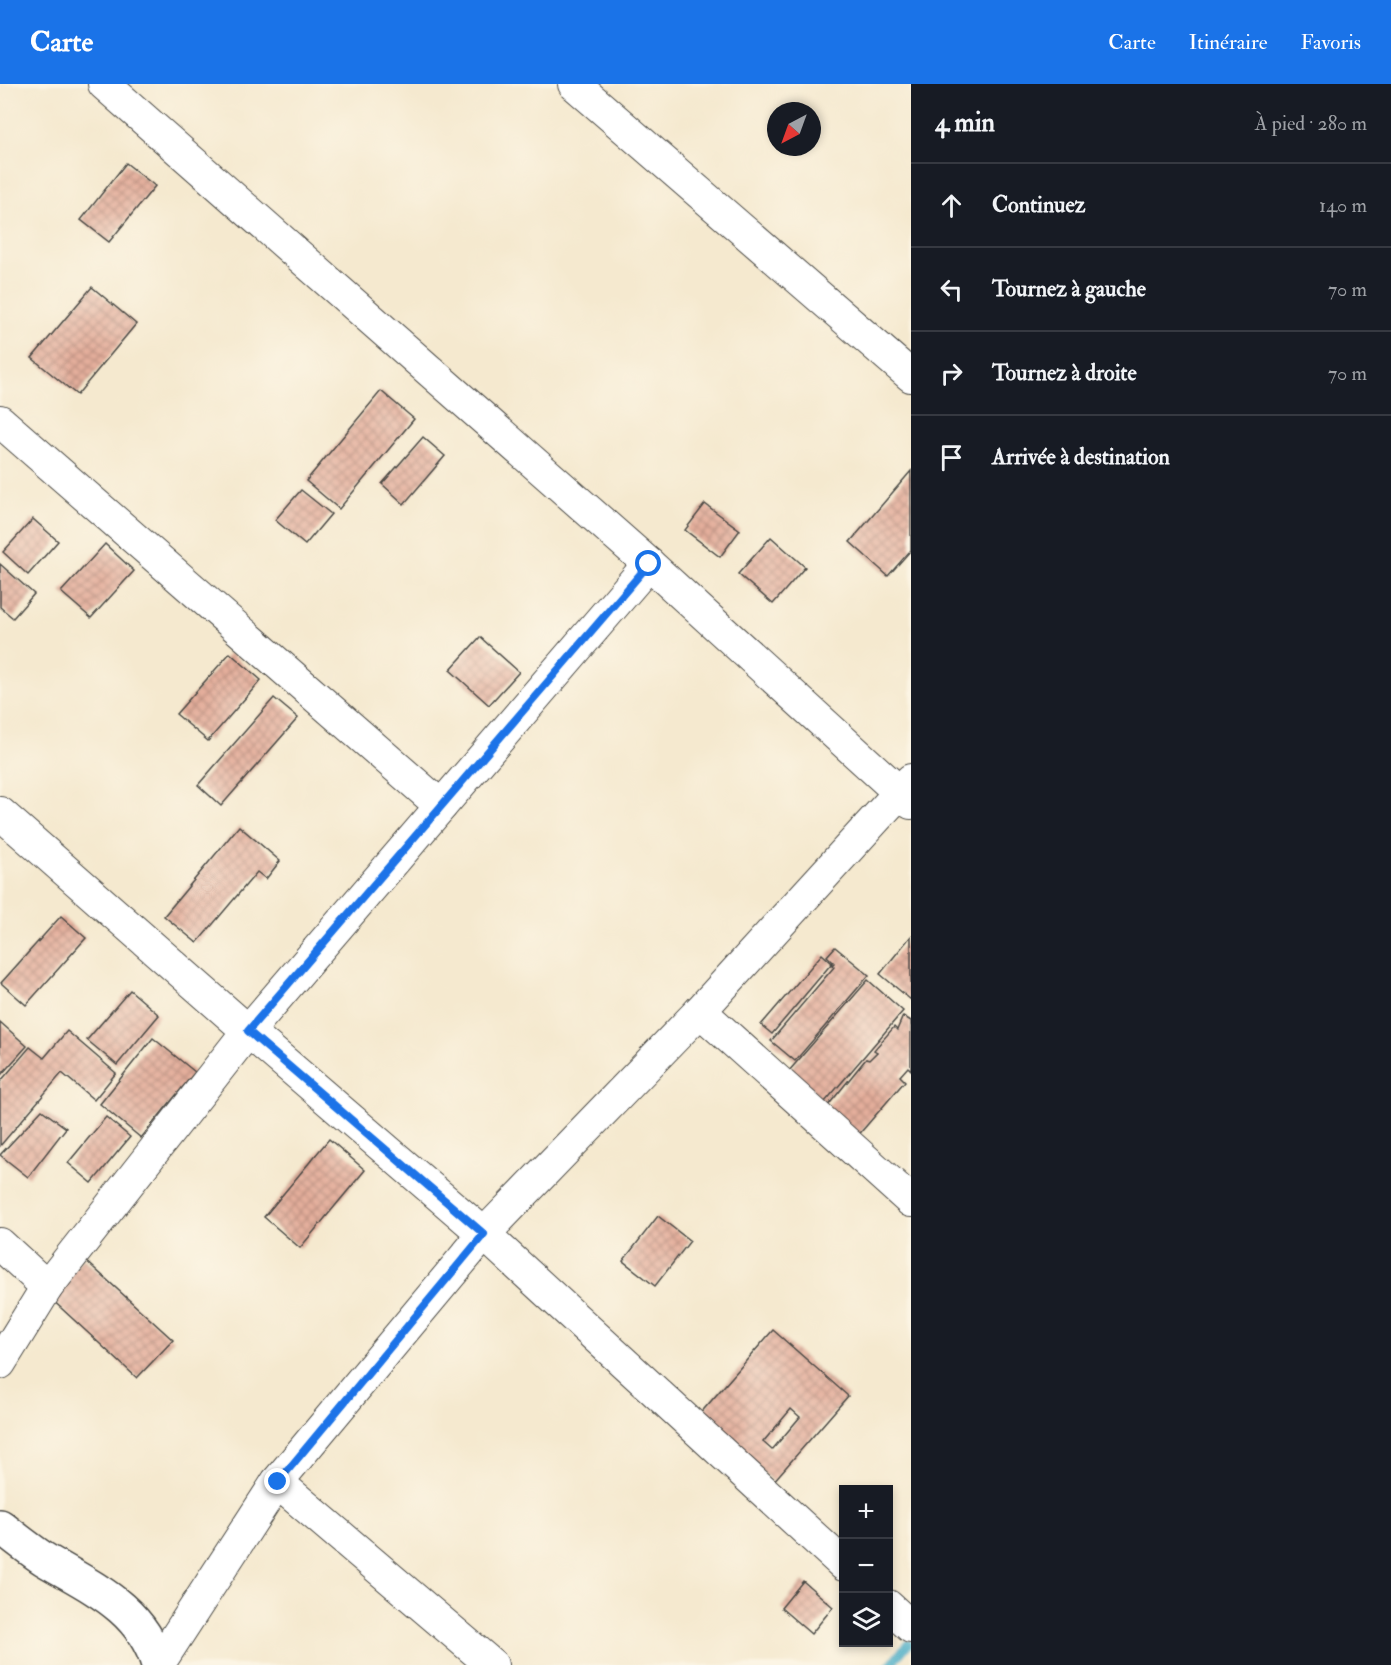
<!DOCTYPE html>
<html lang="fr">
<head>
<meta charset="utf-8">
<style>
  body { margin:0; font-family:"IM FELL Double Pica",serif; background:#242831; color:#f1f3f6 }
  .controls { position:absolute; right:18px; bottom:18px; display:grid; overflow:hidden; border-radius:0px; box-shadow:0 3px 9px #0003 }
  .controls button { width:54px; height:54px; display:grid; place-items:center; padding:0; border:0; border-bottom:2px solid #363941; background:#171b24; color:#f1f3f6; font:30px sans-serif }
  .compass { position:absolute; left:767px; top:18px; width:54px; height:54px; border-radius:50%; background:#171b24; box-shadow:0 3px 9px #0003; rotate:221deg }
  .stop { position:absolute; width:18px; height:18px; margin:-14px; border:4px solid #1a73e8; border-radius:50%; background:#fff }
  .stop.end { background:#1a73e8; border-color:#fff; box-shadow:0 2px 6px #0008 }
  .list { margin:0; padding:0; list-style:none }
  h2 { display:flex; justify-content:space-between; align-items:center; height:78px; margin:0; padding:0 24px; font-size:26px }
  h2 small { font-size:20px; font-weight:400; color:#9ea1a6 }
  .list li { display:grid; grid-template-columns:39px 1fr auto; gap:18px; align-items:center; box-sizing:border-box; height:84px; padding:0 24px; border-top:2px solid #363941 }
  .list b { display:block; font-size:22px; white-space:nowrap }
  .list em { font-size:20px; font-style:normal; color:#9ea1a6 }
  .icon { flex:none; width:33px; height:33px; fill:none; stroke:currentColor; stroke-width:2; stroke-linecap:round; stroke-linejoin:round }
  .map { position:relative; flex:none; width:911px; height:1581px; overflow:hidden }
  header { display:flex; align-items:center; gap:36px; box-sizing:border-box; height:84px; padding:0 30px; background:#1a73e8; color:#fff }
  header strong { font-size:28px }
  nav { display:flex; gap:33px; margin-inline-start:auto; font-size:21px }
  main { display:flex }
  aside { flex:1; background:#171b24 }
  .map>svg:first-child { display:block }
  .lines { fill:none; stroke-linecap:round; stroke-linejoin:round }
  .stream { stroke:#47acc6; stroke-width:9 }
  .building { fill:url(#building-cross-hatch); fill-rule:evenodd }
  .street-casing { stroke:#494844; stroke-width:34 }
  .secondary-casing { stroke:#494844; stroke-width:36 }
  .street { stroke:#fff; stroke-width:32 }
  .secondary { stroke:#fff; stroke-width:33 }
  .route { stroke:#1a73e8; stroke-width:8 }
</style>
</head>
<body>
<header>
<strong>Carte</strong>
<nav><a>Carte</a><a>Itinéraire</a><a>Favoris</a></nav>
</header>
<main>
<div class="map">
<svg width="911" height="1581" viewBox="0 0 911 1581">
  <defs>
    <pattern id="building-cross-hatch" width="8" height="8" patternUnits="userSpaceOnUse" patternTransform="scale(1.5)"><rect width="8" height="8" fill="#e4ae9b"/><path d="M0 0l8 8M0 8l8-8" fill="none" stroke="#b98e7f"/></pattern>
  </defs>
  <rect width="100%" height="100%" fill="#fcf5e5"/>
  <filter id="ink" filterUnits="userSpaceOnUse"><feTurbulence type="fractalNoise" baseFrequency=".0167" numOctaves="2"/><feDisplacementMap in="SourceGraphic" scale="12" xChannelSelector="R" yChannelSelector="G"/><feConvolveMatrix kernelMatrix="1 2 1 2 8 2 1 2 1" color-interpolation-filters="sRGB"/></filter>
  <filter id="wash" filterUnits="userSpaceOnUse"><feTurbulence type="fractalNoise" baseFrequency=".008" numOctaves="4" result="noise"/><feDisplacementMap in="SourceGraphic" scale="24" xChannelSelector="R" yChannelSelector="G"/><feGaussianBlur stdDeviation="1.35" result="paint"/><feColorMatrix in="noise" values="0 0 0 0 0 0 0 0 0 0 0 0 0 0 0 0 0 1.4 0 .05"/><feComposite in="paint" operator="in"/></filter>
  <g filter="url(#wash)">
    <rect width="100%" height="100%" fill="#f5e9cf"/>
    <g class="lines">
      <path class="stream" d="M890,1581L908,1560"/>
    </g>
    <g id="blocks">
      <g class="building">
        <path d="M126,79L155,102L109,158L81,136Z"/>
        <path d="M92,203L136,240L77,311L32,274Z"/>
        <path d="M381,307L414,335L339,425L306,397Z"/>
        <path d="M423,353L445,372L404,420L382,400Z"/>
        <path d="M911,387V466L888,492L850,458Z"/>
        <path d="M301,406L331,430L305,461L275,436Z"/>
        <path d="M705,420L740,446L720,473L685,446Z"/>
        <path d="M33,435L58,457L28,491L3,468Z"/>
        <path d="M771,453L805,483L773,520L738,490Z"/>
        <path d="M105,460L134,487L91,534L61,508Z"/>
        <path d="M0,480L34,510L13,534L0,523Z"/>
        <path d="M480,553L519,588L489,621L450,586Z"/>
        <path d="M230,569L261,596L208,657L176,630Z"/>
        <path d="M274,614L298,634L221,722L198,701Z"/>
        <path d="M239,742L280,777L266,795L257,788L197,859L164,832Z"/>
        <path d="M61,832L86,854L26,921L1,899Z"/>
        <path d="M911,852V916L880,890Z"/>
        <path d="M835,863L869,891L795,977L771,957L834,883L832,881L834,879L827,872Z"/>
        <path d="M822,870L832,879L772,950L761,941Z"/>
        <path d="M868,896L903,927L818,1026L782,995Z"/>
        <path d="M130,906L159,931L117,981L87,956Z"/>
        <path d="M903,932L911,937V986L908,983L900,992L905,997L855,1055L822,1029L866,975L869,976L877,968L874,966L894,943L897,946Z"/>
        <path d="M0,938L27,962L0,992Z"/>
        <path d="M67,947L116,989L94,1016L62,989L0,1062V998L30,963L44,974Z"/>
        <path d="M153,954L195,988L141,1054L100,1020Z"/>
        <path d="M42,1026L66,1044L28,1093L0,1071Z"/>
        <path d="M106,1033L130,1053L92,1099L68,1079Z"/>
        <path d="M329,1055L365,1086L300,1164L264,1133Z"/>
        <path d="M658,1132L690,1157L655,1202L623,1177Z"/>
        <path d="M83,1174L173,1256L137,1294L48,1212Z"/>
        <path d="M773,1246L848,1312L773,1398L698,1332ZM791,1325L800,1333L772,1366L763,1358Z"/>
        <path d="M803,1497L833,1523L811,1550L781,1524Z"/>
      </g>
    </g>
  </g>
  <g filter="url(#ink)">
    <use href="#blocks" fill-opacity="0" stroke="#494844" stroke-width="1.5"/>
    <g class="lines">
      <g class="street-casing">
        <g id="street">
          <path d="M104,0L649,480L911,719"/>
          <path d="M574,0L911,292"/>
          <path d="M0,337L441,722"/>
          <path d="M0,729L248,947L484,1150L844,1481"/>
          <path d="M700,927L911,1117"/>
          <path d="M0,1160L47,1203"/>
          <path d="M0,1279L47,1203L248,947L649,480"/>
          <path d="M277,1398L492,1581"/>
          <path d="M888,1522L911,1543"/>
          <path d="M158,1581L277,1398L484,1150L700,927L911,696"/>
        </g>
      </g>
      <g class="secondary-casing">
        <path id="secondary" d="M0,1442C14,1453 29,1465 44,1475C91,1503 142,1524 158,1581"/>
      </g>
      <use href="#street" class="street"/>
      <use href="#secondary" class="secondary"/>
    </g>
  </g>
  <g class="lines" filter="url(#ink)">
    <path class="route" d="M278,1398L484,1150L248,947L649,480"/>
  </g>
</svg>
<div class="controls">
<button>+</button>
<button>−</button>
<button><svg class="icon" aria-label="layers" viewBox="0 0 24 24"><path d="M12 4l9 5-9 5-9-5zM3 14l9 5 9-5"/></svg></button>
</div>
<svg class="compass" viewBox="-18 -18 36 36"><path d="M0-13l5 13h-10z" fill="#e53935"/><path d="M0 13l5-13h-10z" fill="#9ea1a6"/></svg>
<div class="stop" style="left:649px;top:480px"></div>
<div class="stop end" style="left:278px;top:1398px"></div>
</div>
<aside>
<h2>4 min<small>À pied · 280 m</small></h2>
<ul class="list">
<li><svg class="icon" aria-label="ahead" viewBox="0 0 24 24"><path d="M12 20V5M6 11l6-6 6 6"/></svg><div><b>Continuez</b></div><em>140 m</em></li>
<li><svg class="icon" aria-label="left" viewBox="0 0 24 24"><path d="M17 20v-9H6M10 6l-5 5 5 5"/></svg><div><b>Tournez à gauche</b></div><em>70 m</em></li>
<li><svg class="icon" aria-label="right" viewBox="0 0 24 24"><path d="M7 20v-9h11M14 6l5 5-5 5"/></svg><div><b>Tournez à droite</b></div><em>70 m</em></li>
<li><svg class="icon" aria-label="arrive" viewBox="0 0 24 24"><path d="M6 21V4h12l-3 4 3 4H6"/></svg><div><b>Arrivée à destination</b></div></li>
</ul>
</aside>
</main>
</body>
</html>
